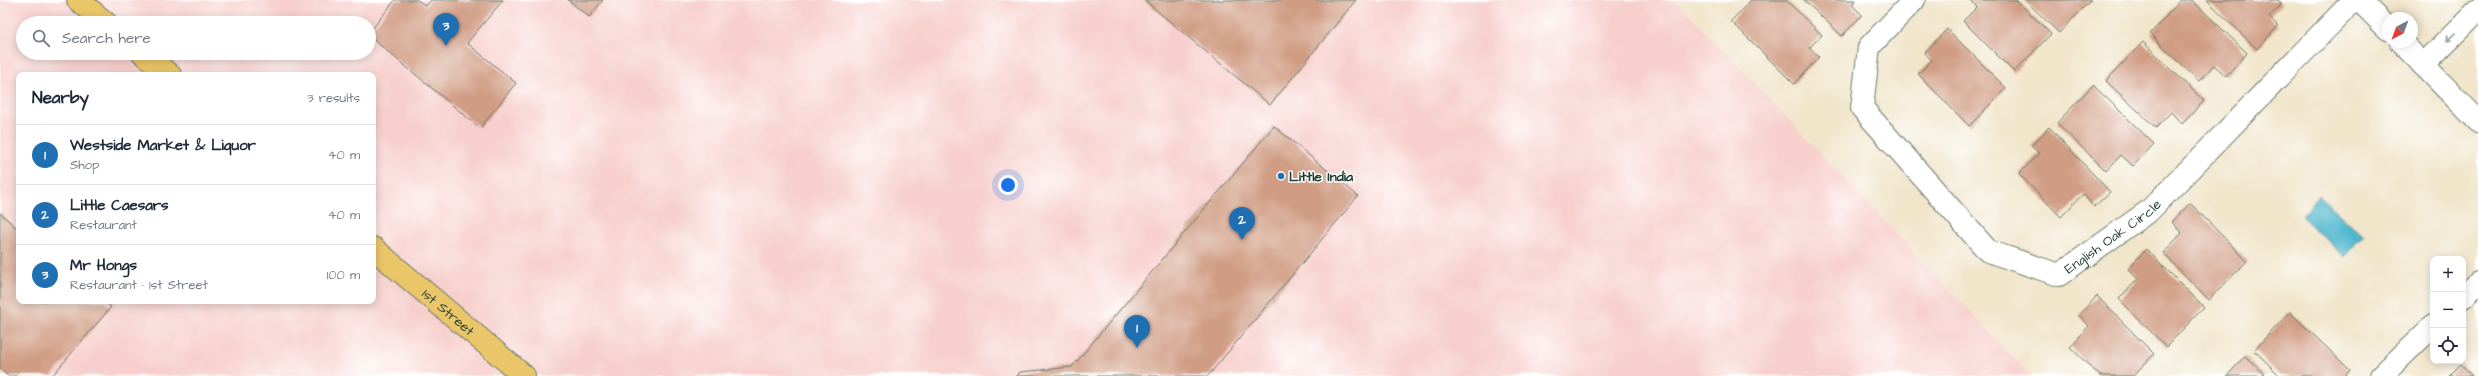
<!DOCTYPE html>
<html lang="en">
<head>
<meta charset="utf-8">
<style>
  body { margin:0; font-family:"Architects Daughter",sans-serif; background:#f2f2f3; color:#1f2937 }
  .controls { position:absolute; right:12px; bottom:12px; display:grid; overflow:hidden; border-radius:8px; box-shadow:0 2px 10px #0003 }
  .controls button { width:36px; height:36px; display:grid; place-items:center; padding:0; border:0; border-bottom:1px solid #e0e1e3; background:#fff; color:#1f2937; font:20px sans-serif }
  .compass { position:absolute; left:2382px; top:12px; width:36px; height:36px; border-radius:50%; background:#fff; box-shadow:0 2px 10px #0003; rotate:221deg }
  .you { position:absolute; left:1008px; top:185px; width:14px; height:14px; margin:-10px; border:3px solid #fff; border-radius:50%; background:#1a73e8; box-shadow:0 0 0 6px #1a73e833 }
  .badge { display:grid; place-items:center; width:26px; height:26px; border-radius:50%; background:#1f6fb2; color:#fff; font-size:13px; font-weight:700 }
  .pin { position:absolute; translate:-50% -33px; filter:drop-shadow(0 1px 2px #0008) }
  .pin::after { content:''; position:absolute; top:21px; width:14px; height:12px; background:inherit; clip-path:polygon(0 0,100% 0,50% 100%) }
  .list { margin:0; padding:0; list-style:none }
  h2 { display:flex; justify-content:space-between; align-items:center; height:52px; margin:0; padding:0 16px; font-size:17px }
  h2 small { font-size:13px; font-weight:400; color:#747a83 }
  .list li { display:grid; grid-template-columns:26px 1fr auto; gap:12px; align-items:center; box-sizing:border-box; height:60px; padding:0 16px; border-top:1px solid #e0e1e3 }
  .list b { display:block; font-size:15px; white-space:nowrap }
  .list p { margin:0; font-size:13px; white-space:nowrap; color:#747a83 }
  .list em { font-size:13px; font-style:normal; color:#747a83 }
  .icon { flex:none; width:22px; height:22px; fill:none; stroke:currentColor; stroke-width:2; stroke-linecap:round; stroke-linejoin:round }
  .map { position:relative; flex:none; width:2478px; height:376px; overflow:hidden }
  .search { position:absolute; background:#fff; box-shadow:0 2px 10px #0003; left:16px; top:16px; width:360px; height:44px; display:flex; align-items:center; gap:10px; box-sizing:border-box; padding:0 14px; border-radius:22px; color:#747a83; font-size:15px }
  .panel { position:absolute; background:#fff; box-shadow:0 2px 10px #0003; left:16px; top:72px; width:360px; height:232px; border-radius:8px }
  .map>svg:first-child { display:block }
  .built { fill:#f7d0cd; fill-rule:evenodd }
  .water { fill:#4fb7cd; stroke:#377a80 }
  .building { fill:#d09d84 }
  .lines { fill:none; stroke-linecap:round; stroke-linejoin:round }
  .street-casing { stroke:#687868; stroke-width:24 }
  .primary-casing { stroke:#687868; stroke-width:24 }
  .street { stroke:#fff; stroke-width:22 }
  .primary { stroke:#ebc669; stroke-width:22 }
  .oneway { stroke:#8f9e9a }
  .poi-dot { fill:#1f6fb2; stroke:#fff; stroke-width:1.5 }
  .labels { text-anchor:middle; stroke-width:3; stroke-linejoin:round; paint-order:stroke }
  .poi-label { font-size:14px; font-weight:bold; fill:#1f3d34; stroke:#fff; text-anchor:start }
  .street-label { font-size:14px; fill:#1f3d34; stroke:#fff }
</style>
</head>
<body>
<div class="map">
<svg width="2478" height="376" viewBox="0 0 2478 376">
  <rect width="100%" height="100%" fill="#fff"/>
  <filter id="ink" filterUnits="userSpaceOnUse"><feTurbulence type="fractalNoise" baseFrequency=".025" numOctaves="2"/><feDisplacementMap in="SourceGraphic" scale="8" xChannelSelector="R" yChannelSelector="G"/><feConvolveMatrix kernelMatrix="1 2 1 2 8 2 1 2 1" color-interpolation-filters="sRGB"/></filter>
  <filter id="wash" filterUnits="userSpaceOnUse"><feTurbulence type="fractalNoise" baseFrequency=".012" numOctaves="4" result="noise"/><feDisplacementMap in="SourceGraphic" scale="16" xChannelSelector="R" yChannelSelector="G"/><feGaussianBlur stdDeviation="0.9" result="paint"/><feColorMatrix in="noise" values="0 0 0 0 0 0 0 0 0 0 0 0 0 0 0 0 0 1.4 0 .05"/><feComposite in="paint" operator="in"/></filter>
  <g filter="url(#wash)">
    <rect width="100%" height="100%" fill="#f1e5ca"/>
    <path class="built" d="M0,0H1673L1687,12L2031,376H0ZM23,23H369V53H23ZM19,75H373V301H19Z"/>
    <path class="water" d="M2319,196L2363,236L2345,257L2301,216Z"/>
    <g id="blocks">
      <g class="building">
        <path d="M395,0H417L426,6L431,0H503L467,43L516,83L480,128L369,36V33Z"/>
        <path d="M568,0H603L589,17Z"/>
        <path d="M1144,0H1356L1270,105Z"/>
        <path d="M1751,0H1786L1822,35L1809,48L1819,57L1794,84L1731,21Z"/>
        <path d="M1804,0H1856L1852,5L1862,15L1842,36Z"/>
        <path d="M1970,0H2016L2051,34L2014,72L1963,21L1977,7Z"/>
        <path d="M2025,0H2091L2059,33Z"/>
        <path d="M2181,0H2192L2247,53L2226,76L2214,65L2199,81L2150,34Z"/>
        <path d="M2207,0H2278L2282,4L2269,17L2278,26L2257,49Z"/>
        <path d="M1947,29L2006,88L1969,126L1918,74L1932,60L1924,53Z"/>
        <path d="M2143,42L2204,101L2182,124L2171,112L2156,128L2106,81Z"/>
        <path d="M2093,85L2154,144L2133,166L2121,155L2106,171L2057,123Z"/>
        <path d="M1274,126L1358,196L1208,376H1017L1020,372L1072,367Z"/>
        <path d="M2049,127L2110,192L2094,207L2083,194L2061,217L2019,174L2039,153L2031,146Z"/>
        <path d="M2190,203L2247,261L2209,300L2163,253L2182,233L2172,222Z"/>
        <path d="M0,213L19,230V301H103L111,307L52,376H8L0,369Z"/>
        <path d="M2146,249L2204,307L2166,347L2119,299L2138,279L2128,269Z"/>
        <path d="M2097,296L2154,354L2133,376H2100L2070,347L2089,326L2079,315Z"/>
        <path d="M2290,312L2350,370L2345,376H2280L2254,350Z"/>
        <path d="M2245,356L2266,376H2227Z"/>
        <path d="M2461,364L2472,376H2449Z"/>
      </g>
    </g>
  </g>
  <g filter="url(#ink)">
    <use href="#blocks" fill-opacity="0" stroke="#687868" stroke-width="1"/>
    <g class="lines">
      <g class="street-casing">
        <g id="street">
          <path id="s1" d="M1914,0L1869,47L1862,108L1988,251L2059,275L2150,210L2354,0"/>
          <path d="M2359,0L2388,29"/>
          <path d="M2401,42L2478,121"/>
          <path d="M2423,65L2478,10"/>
          <path d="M2463,297L2478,283"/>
          <path d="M2381,376L2433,326"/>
        </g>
      </g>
      <g class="primary-casing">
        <g id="primary">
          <path d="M78,0L106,23"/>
          <path d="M143,53L170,75"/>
          <path id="s2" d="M373,248L524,376"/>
        </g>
      </g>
      <use href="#street" class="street"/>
      <use href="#primary" class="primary"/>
    </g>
    <defs><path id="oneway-shaft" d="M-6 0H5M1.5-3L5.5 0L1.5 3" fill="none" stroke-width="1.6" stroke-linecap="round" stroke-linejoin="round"/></defs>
    <use class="oneway" href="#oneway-shaft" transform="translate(2451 37) rotate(135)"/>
  </g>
  <circle class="poi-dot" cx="1281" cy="176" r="4"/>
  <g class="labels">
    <g class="poi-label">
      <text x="1289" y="181">Little India</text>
    </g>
    <g class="street-label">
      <text dy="5" stroke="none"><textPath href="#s1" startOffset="458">English Oak Circle</textPath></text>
      <text dy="5" stroke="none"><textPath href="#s2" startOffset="99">1st Street</textPath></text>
    </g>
  </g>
</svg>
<div class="controls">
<button>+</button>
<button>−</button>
<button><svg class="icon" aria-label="locate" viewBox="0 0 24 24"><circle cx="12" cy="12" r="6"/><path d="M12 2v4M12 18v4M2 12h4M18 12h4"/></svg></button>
</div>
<svg class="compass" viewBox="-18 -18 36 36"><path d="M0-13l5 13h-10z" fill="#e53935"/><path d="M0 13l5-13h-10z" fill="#747a83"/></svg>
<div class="you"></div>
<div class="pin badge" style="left:1137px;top:348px">1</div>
<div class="pin badge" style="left:1242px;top:240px">2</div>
<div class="pin badge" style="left:446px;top:46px">3</div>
<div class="search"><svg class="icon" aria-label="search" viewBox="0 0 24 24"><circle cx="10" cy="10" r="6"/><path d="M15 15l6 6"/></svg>Search here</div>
<section class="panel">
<h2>Nearby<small>3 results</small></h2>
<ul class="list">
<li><span class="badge">1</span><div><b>Westside Market &amp; Liquor</b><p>Shop</p></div><em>40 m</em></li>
<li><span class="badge">2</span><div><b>Little Caesars</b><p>Restaurant</p></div><em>40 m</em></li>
<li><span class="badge">3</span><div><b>Mr Hongs</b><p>Restaurant · 1st Street</p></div><em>100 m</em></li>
</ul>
</section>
</div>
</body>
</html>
